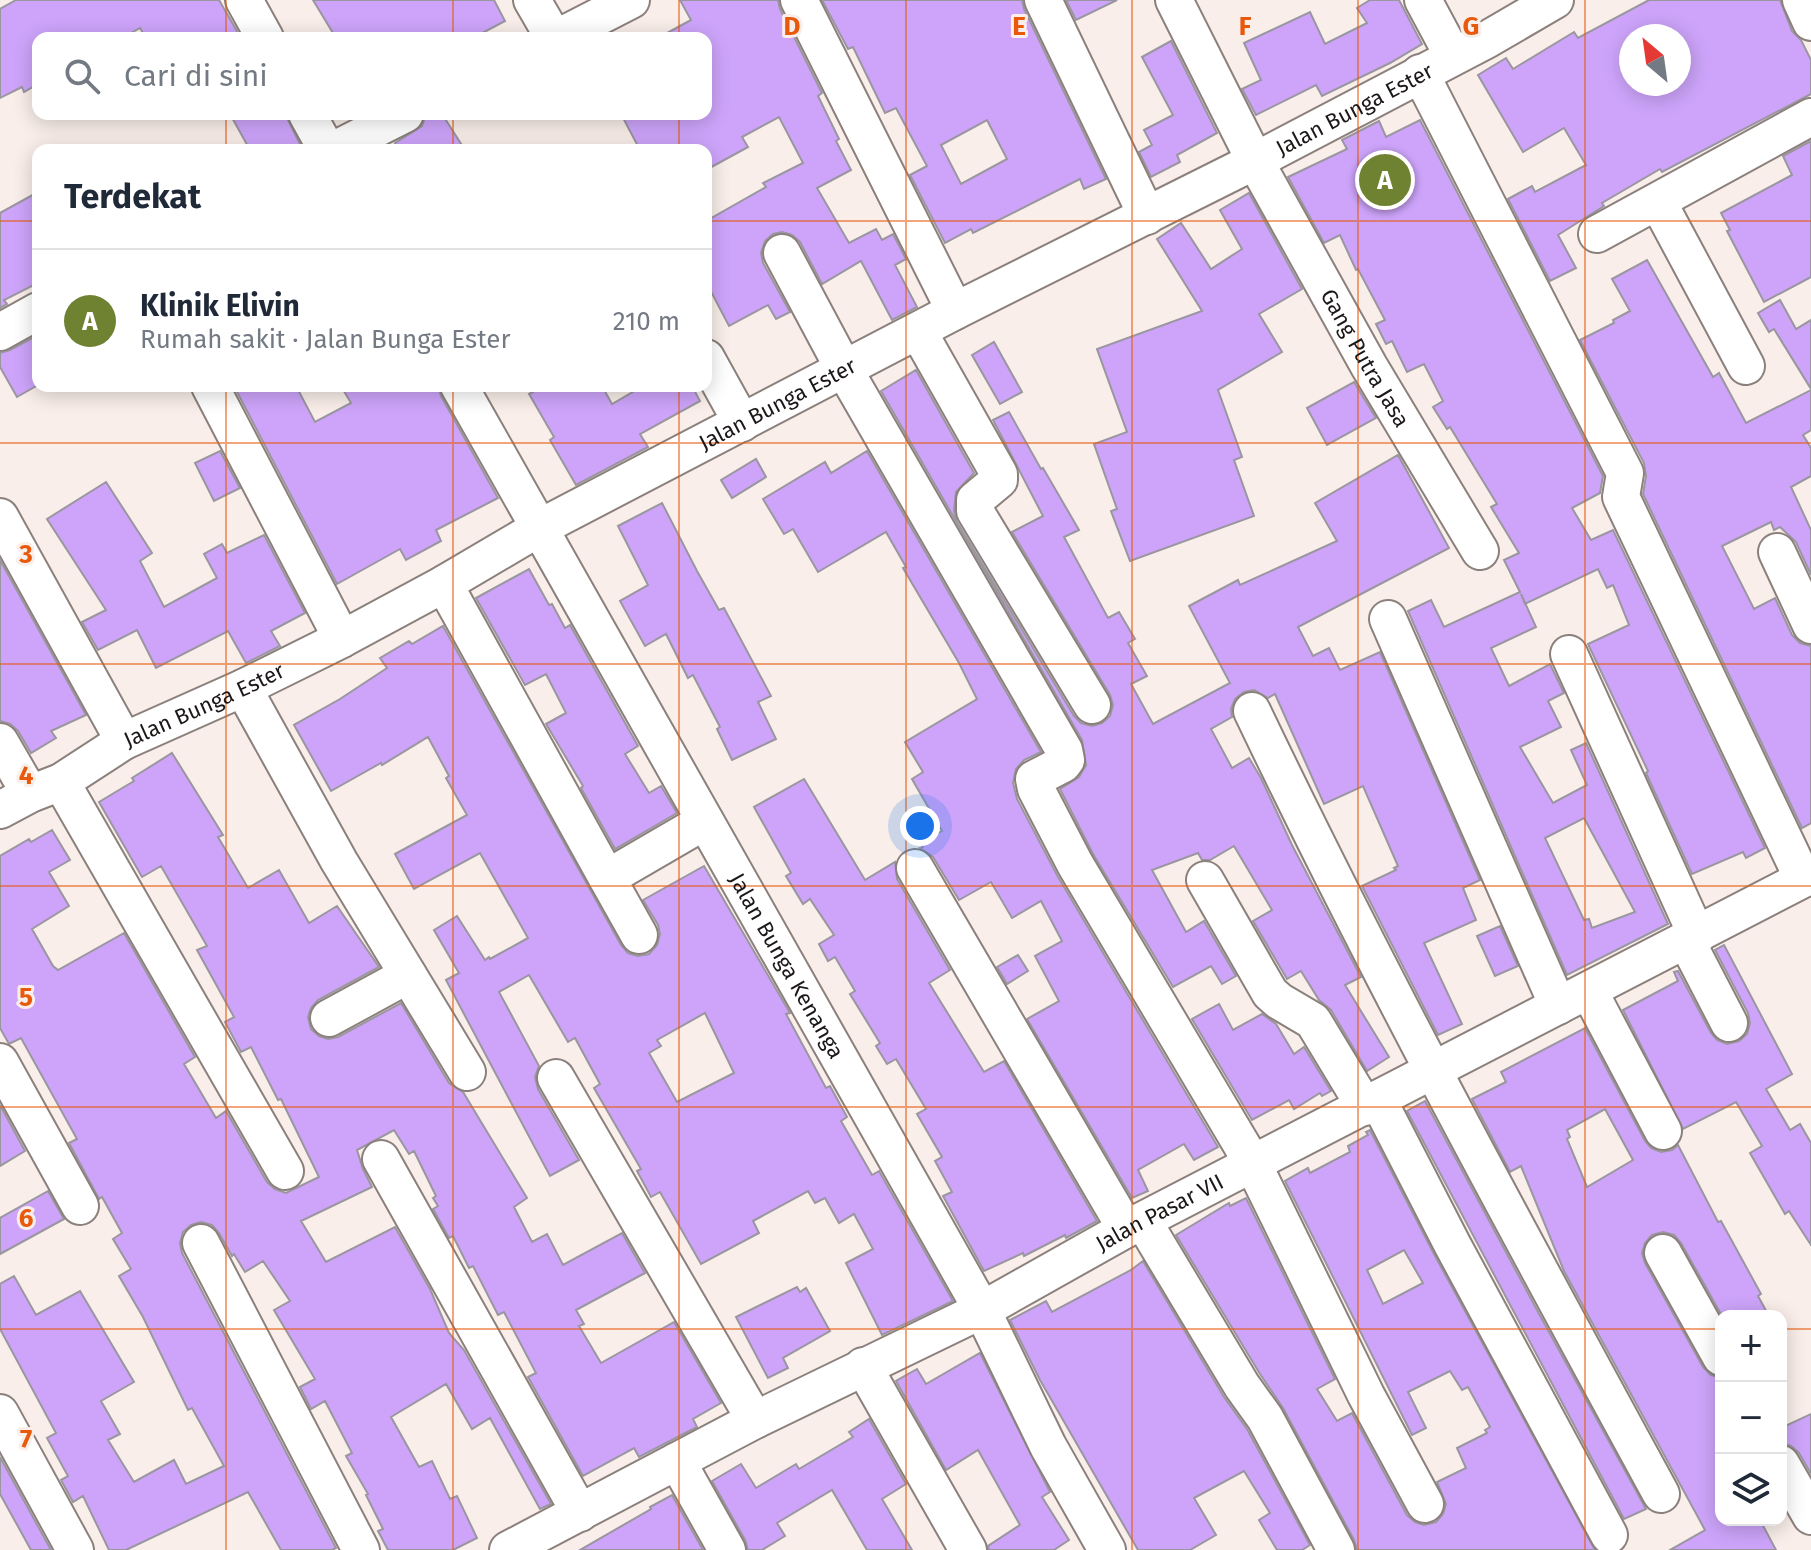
<!DOCTYPE html>
<html lang="id">
<head>
<meta charset="utf-8">
<style>
  body { margin:0; font-family:"Fira Sans",sans-serif; background:#f2f2f3; color:#1f2937 }
  .controls { position:absolute; right:24px; bottom:24px; display:grid; overflow:hidden; border-radius:16px; box-shadow:0 4px 20px #0003 }
  .controls button { width:72px; height:72px; display:grid; place-items:center; padding:0; border:0; border-bottom:2px solid #e0e1e3; background:#fff; color:#1f2937; font:40px sans-serif }
  .compass { position:absolute; left:1619px; top:24px; width:72px; height:72px; border-radius:50%; background:#fff; box-shadow:0 4px 20px #0003; rotate:331deg }
  .you { position:absolute; left:920px; top:826px; width:28px; height:28px; margin:-20px; border:6px solid #fff; border-radius:50%; background:#1a73e8; box-shadow:0 0 0 12px #1a73e833 }
  .badge { display:grid; place-items:center; width:52px; height:52px; border-radius:50%; background:#6e8232; color:#fff; font-size:26px; font-weight:700 }
  .pin { position:absolute; translate:-50% -50%; border:4px solid #fff; box-shadow:0 2px 8px #0006 }
  .list { margin:0; padding:0; list-style:none }
  h2 { display:flex; justify-content:space-between; align-items:center; height:104px; margin:0; padding:0 32px; font-size:34px }
  h2 small { font-size:26px; font-weight:400; color:#747a83 }
  .list li { display:grid; grid-template-columns:52px 1fr auto; gap:24px; align-items:center; box-sizing:border-box; height:144px; padding:0 32px; border-top:2px solid #e0e1e3 }
  .list b { display:block; font-size:30px; white-space:nowrap }
  .list p { margin:0; font-size:26px; white-space:nowrap; color:#747a83 }
  .list em { font-size:26px; font-style:normal; color:#747a83 }
  .icon { flex:none; width:44px; height:44px; fill:none; stroke:currentColor; stroke-width:2; stroke-linecap:round; stroke-linejoin:round }
  .map { position:relative; flex:none; width:1811px; height:1550px; overflow:hidden }
  .search { position:absolute; background:#fff; box-shadow:0 4px 20px #0003; left:32px; top:32px; width:680px; height:88px; display:flex; align-items:center; gap:20px; box-sizing:border-box; padding:0 28px; border-radius:16px; color:#747a83; font-size:30px }
  .panel { position:absolute; background:#fff; box-shadow:0 4px 20px #0003; left:32px; top:144px; width:680px; height:248px; border-radius:16px }
  .map>svg:first-child { display:block }
  .building { fill:#cda4fa; stroke:#9a96a0; stroke-width:2; fill-rule:evenodd }
  .lines { fill:none; stroke-linecap:round; stroke-linejoin:round }
  .minor-casing { stroke:#8b807c; stroke-width:40 }
  .minor { stroke:#fff; stroke-width:36 }
  .grid { fill:none; stroke:#e8590c; stroke-width:2; stroke-opacity:0.55 }
  .labels { text-anchor:middle; stroke-width:6; stroke-linejoin:round; paint-order:stroke }
  .street-label { font-size:22px; fill:#1c1817; stroke:#f9eee9 }
  .grid-label { font-size:26px; text-anchor:middle; font-weight:bold; fill:#e8590c; stroke:#f9eee9; stroke-width:6; stroke-linejoin:round; paint-order:stroke }
</style>
</head>
<body>
<div class="map">
<svg width="1811" height="1550" viewBox="0 0 1811 1550">
  <rect width="100%" height="100%" fill="#f9eee9"/>
  <g class="building">
    <path d="M16,0H219L241,38H146L140,28L122,38H38V84L24,92L22,87L0,98V9Z"/>
    <path d="M313,0H494L505,21L473,38H336Z"/>
    <path d="M680,0H778L780,9L822,93L818,96L839,139L836,141L851,170L817,188L849,243L876,229L882,240L893,234L906,259L895,265L917,307L892,320L861,261L822,284L800,242L792,235L782,232L773,234L765,241L761,253L763,263L790,312L776,319L768,305L729,326L706,282V221L766,187L763,183L803,163L779,117L742,137L748,147L706,170V150H640L621,114H706V38H658L691,20Z"/>
    <path d="M822,0H1022L1024,9L1106,179L1084,189L1080,179L973,233L971,229L945,243L910,175L927,166L896,108L885,113L853,47L848,49ZM987,120L1007,159L961,184L941,145Z"/>
    <path d="M1066,0H1117L1076,20Z"/>
    <path d="M1370,0H1399L1422,44L1390,63L1322,96L1316,85L1256,115L1242,89L1261,80L1244,43L1310,12L1325,44L1367,23L1357,8Z"/>
    <path d="M1649,0H1780L1792,31L1801,40L1811,60V94L1662,172L1660,169L1602,203L1604,206L1558,235L1576,268L1550,281L1508,199L1532,186L1535,192L1586,165L1564,128L1523,152L1478,75L1506,58L1513,69L1574,32L1578,38ZM1631,36H1679V84H1631Z"/>
    <path d="M1171,41L1217,133L1177,155L1180,162L1151,177L1139,152L1152,145L1144,130L1173,115L1142,57Z"/>
    <path d="M230,114H285L303,150H250Z"/>
    <path d="M426,114H442L465,150H399L395,143L422,126Z"/>
    <path d="M1420,120L1603,476L1600,493L1572,508L1591,540L1613,530L1765,848L1746,858L1743,852L1692,874L1646,773L1648,771L1588,644L1629,625L1613,585L1607,588L1598,569L1525,604L1521,594L1536,627L1491,648L1509,686L1550,664L1564,693L1548,701L1561,727L1520,747L1553,803L1587,785L1571,750L1586,743L1668,924L1567,975L1408,611L1431,600L1444,627L1520,592L1504,560L1519,553L1491,507L1497,504L1450,427L1447,429L1433,407L1443,401L1424,364L1407,372L1392,341L1386,344L1376,324L1385,320L1358,269L1356,270L1340,235L1324,243L1288,177L1347,149L1342,140L1379,121L1386,137ZM1584,818L1635,912L1592,928L1589,919L1584,920L1545,838Z"/>
    <path d="M1811,141V277L1764,302L1727,231L1730,230L1721,213L1792,175L1783,156Z"/>
    <path d="M38,192V283L4,300L7,304L0,308V213Z"/>
    <path d="M1249,193L1302,289L1259,314L1282,352L1218,390L1242,457L1234,460L1254,516L1130,561L1111,511L1117,509L1094,444L1127,432L1097,349L1202,311L1157,239L1181,223L1211,269L1242,249L1220,210Z"/>
    <path d="M1647,260L1713,377L1719,373L1746,423L1811,390V430L1803,435L1811,448V476L1791,487L1811,530V575L1796,542L1780,527L1774,530L1771,522L1722,546L1754,609L1775,598L1792,635L1800,643L1811,646V823L1802,828L1643,494L1646,476L1644,463L1580,340L1614,323L1613,320L1630,311L1612,279Z"/>
    <path d="M1780,300L1796,329L1811,320V389L1774,329L1769,332L1758,313Z"/>
    <path d="M38,335V385L17,397L0,367V353L10,350Z"/>
    <path d="M994,342L1022,392L1000,404L972,355Z"/>
    <path d="M916,370L974,473L956,492L954,511L957,522L1074,716L1081,723L1092,726L1102,723L1110,716L1113,705L1110,695L1012,532L1043,516L993,420L1009,412L1041,469L1043,468L1079,530L1064,537L1108,618L1119,612L1135,639L1128,643L1147,676L1131,684L1153,724L1230,683L1189,606L1238,580L1240,585L1337,541L1315,503L1398,455L1449,548L1298,627L1313,656L1329,648L1340,670L1380,652L1480,880L1463,888L1476,920L1424,943L1462,1024L1438,1035L1362,886L1396,870L1394,868L1398,866L1363,786L1324,804L1275,694L1268,698L1254,690L1244,692L1235,699L1231,709L1232,717L1211,729L1232,768L1249,758L1261,778L1292,845L1361,977L1345,985L1389,1057L1367,1071L1331,1010L1319,1000L1301,971L1287,979L1253,921L1272,910L1234,846L1210,860H1202L1198,853L1152,870L1186,932L1204,921L1236,976L1222,984L1211,966L1173,987L1093,854L1060,789L1079,777L1086,765L1082,740L881,391Z"/>
    <path d="M1354,382L1376,418L1327,445L1307,408Z"/>
    <path d="M234,386H296L315,422L351,403L341,386H438L441,396L498,498L436,530L441,541L406,560L400,549L337,584Z"/>
    <path d="M544,386H602L612,404L643,386H692L700,401L640,434L648,447L576,485L550,440L554,437L529,394Z"/>
    <path d="M220,451L240,488L214,501L195,463Z"/>
    <path d="M867,451L1041,752L1024,760L1016,769L1013,783L1017,799L1057,875L1218,1147L1194,1160L1184,1144L1138,1170L1148,1191L1132,1198L1027,1019L1059,1001L1035,956L1062,941L1041,901L1012,918L991,882L959,900L933,857L920,848L923,847L921,843L942,831L912,779L923,772L905,742L977,699L959,663L903,568L906,567L886,532L818,572L793,529L784,534L763,499L825,462L831,473Z"/>
    <path d="M756,459L766,477L732,498L721,480Z"/>
    <path d="M106,482L152,553L140,561L164,607L217,578L204,554L222,544L227,553L264,535L305,613L271,631L280,646L246,663L228,631L156,668L137,630L98,650L82,622L106,610L47,519Z"/>
    <path d="M662,503L697,571L719,610L724,608L771,696L758,702L776,739L732,760L717,729L720,727L693,675L688,678L666,634L645,646L620,601L648,585L618,526Z"/>
    <path d="M0,560L86,715L51,731L56,738L31,753L18,731L10,724L0,721Z"/>
    <path d="M529,569L549,605L552,604L565,628L570,625L638,746L625,754L649,793L661,786L677,813L615,849L581,788L583,786L546,724L566,713L546,674L525,685L476,598Z"/>
    <path d="M443,626L621,945L628,953L638,956L649,954L657,945L660,934L658,925L643,900L704,866L790,1013L786,1014L826,1088L830,1086L847,1117L841,1121L872,1175L879,1171L953,1301L882,1335L846,1263L873,1249L854,1214L839,1223L825,1198L815,1203L808,1191L753,1221L759,1233L701,1264L660,1192L651,1197L637,1171L641,1169L594,1088L600,1084L575,1038L568,1042L529,975L499,992L539,1066L535,1077L538,1089L579,1160L550,1176L446,980L459,973L434,930L457,916L485,960L489,957L490,959L528,938L480,853L414,889L395,854L467,815L446,778L449,776L428,737L382,765L381,763L331,791L294,725L340,699L387,668L380,658L409,641L412,644ZM705,1013L734,1073L677,1102L649,1053L661,1046L657,1040Z"/>
    <path d="M172,753L223,835L218,837L248,888L279,870L309,923L337,906L379,967L318,1000L311,1008L308,1017L311,1029L319,1036L328,1039L338,1037L401,1003L449,1083L463,1092L527,1198L514,1207L532,1242L547,1234L563,1265L622,1233L645,1273L576,1310L584,1324L579,1326L601,1363L674,1322L721,1403L693,1419L697,1427L639,1457L634,1448L583,1476L528,1377L536,1373L504,1312L498,1315L473,1266L469,1268L453,1236L449,1238L433,1209L438,1206L433,1198L436,1196L414,1151L409,1154L394,1130L357,1150L363,1169L372,1187L301,1221L326,1262L395,1227L430,1289L449,1333L464,1350L551,1504L540,1509L490,1418L472,1429L446,1384L391,1417L419,1467L432,1461L450,1499L457,1496L477,1538L453,1550H388L378,1531L383,1529L366,1495L368,1494L346,1456L352,1453L325,1401L311,1409L300,1387L315,1379L274,1310L290,1301L263,1261L245,1272L234,1254L232,1256L219,1233L212,1225L201,1222L191,1225L183,1232L180,1243L182,1253L336,1548L332,1550H281L248,1492L126,1550H109L83,1496L73,1502L61,1480L68,1476L47,1438L56,1433L0,1329V1284L14,1276L36,1315L80,1291L134,1382L101,1401L120,1434L108,1440L134,1482L174,1460L186,1484L224,1466L192,1408L188,1410L143,1317L119,1276L131,1269L113,1239L122,1233L102,1197L99,1199L69,1143L77,1139L21,1038L9,1044L0,1028V856L29,839L31,842L52,830L70,860L49,872L69,906L32,929L53,966L58,970L124,933L195,1057L184,1064L216,1118L226,1111L267,1182L275,1189L286,1193L319,1177L281,1099L278,1100L251,1047L241,1052L225,1022L234,1017L197,950L207,946L161,866L142,877L99,802L134,781L132,778Z"/>
    <path d="M804,779L865,880L895,862L897,879L950,970L929,983L984,1072L1004,1061L1097,1221L1066,1238L1065,1235L1024,1256L1023,1253L984,1271L943,1196L952,1192L935,1161L942,1157L917,1114L926,1109L896,1059L887,1064L876,1046L880,1043L850,994L855,991L835,957L828,961L819,944L834,935L810,899L803,904L786,876L791,873L754,807Z"/>
    <path d="M1500,926L1518,966L1495,976L1477,936Z"/>
    <path d="M1724,945L1792,1074L1766,1089L1790,1130L1800,1124L1811,1143V1245L1789,1211L1785,1214L1750,1153L1762,1146L1736,1102L1683,1129L1623,1010L1678,981L1674,972L1678,971L1711,1033L1717,1040L1727,1044L1739,1041L1747,1034L1750,1023L1748,1013L1715,950Z"/>
    <path d="M1018,955L1028,971L1007,984L997,967Z"/>
    <path d="M1219,1004L1233,1030L1262,1014L1276,1024L1294,1054L1304,1047L1331,1091L1322,1096L1320,1093L1294,1109L1289,1100L1252,1120L1192,1019Z"/>
    <path d="M1585,1028L1645,1141L1651,1148L1661,1152L1672,1150L1678,1145L1718,1222L1721,1221L1761,1294L1758,1296L1769,1316H1722L1681,1243L1674,1235L1663,1232L1652,1235L1645,1243L1642,1253L1645,1263L1703,1367L1711,1375L1721,1378V1520H1760L1776,1550H1670L1705,1530L1564,1271L1521,1166L1510,1172L1472,1099L1506,1082L1501,1072ZM1605,1109L1633,1160L1587,1187L1567,1139L1570,1137L1567,1130Z"/>
    <path d="M1425,1101L1537,1310L1646,1509L1624,1519L1407,1111Z"/>
    <path d="M0,1105L25,1151L0,1166Z"/>
    <path d="M1370,1130L1434,1254L1595,1550H1357L1354,1540L1283,1408L1260,1374L1176,1235L1229,1203L1230,1206L1246,1198L1335,1379L1317,1389L1337,1421L1352,1413L1407,1515L1415,1522L1424,1525L1436,1522L1443,1514L1446,1504L1437,1482L1466,1468L1457,1448L1487,1433L1485,1430L1490,1427L1468,1387L1462,1390L1450,1371L1408,1392L1426,1428L1412,1435L1285,1181L1308,1168L1310,1173L1350,1152L1348,1146L1368,1135L1366,1132ZM1404,1250L1423,1283L1383,1304L1367,1270Z"/>
    <path d="M48,1191L64,1219L0,1254V1218Z"/>
    <path d="M1143,1261L1224,1397L1247,1429L1310,1545L1302,1550H1277L1259,1520L1270,1513L1244,1471L1194,1498L1216,1535L1190,1550H1138L1040,1380L1010,1320L1046,1301L1052,1312L1131,1270Z"/>
    <path d="M797,1287L800,1292L806,1288L830,1331L783,1358L788,1368L768,1378L736,1317Z"/>
    <path d="M980,1353L1050,1492L1042,1497L1069,1540L1054,1550H989L988,1546L1020,1525L978,1450L946,1470L896,1381L917,1369L926,1384Z"/>
    <path d="M1811,1414V1474L1799,1453L1791,1446L1781,1443V1428Z"/>
    <path d="M869,1419L906,1484L882,1499L912,1550H867L832,1490L777,1523L785,1536L762,1550H748L745,1540L712,1481L741,1464L756,1488L796,1464L799,1469L853,1437L849,1432Z"/>
    <path d="M0,1457L51,1550H31L0,1494Z"/>
    <path d="M672,1495L703,1550H580L651,1509L650,1507Z"/>
  </g>
  <g class="lines">
    <g class="minor-casing">
      <g id="minor">
        <path d="M244,0L265,38"/>
        <path d="M532,0L554,38"/>
        <path d="M799,0L955,311"/>
        <path d="M1043,0L1147,216"/>
        <path id="s1" d="M1174,0L1255,161L1369,366L1480,551"/>
        <path d="M1423,0L1453,56"/>
        <path d="M1801,0L1811,22"/>
        <path d="M557,38L631,0"/>
        <path d="M1420,73L1625,473L1621,497L1803,879"/>
        <path d="M307,114L327,150"/>
        <path d="M334,150L405,114"/>
        <path d="M1658,202L1746,366"/>
        <path d="M1597,234L1811,117"/>
        <path d="M782,253L845,371L1064,750L1066,760L1063,764L1034,779L1036,789L1075,864L1253,1164L1366,1395L1425,1504"/>
        <path d="M918,331L999,474V480L975,500V511L1092,705"/>
        <path d="M0,332L38,311"/>
        <path d="M706,358L742,423"/>
        <path d="M210,386L342,639"/>
        <path id="s2" d="M459,386L982,1310L1048,1446L1107,1550"/>
        <path d="M0,517L124,741"/>
        <path d="M1777,552L1811,625"/>
        <path d="M444,584L607,878L705,821"/>
        <path d="M1388,619L1558,1006"/>
        <path d="M1569,654L1697,936"/>
        <path d="M243,688L339,861L467,1072"/>
        <path d="M1252,711C1379,977 1520,1235 1661,1494"/>
        <path d="M0,742L30,794"/>
        <path d="M61,782L285,1171"/>
        <path id="s3" d="M0,810L30,794L61,782L124,741L243,688L342,639L444,584L539,528L955,311L1255,161L1488,39L1555,0"/>
        <path d="M915,868L1126,1229"/>
        <path d="M607,878L639,935"/>
        <path d="M1205,880L1270,993L1279,1001L1313,1021L1365,1107"/>
        <path d="M1686,940L1729,1023"/>
        <path d="M1589,991L1663,1131"/>
        <path d="M329,1018L408,975"/>
        <path d="M0,1062L80,1206"/>
        <path d="M556,1078L755,1420"/>
        <path d="M1378,1100L1452,1244L1609,1535"/>
        <path d="M381,1159L580,1513"/>
        <path d="M1143,1221L1242,1386L1265,1418L1336,1550"/>
        <path d="M201,1243L361,1550"/>
        <path d="M1663,1253L1721,1357"/>
        <path d="M863,1366L968,1550"/>
        <path d="M0,1413L75,1550"/>
        <path d="M677,1461L727,1550"/>
        <path d="M1781,1464L1811,1516"/>
        <path id="s4" d="M508,1550L755,1420L982,1310L1126,1229L1811,875"/>
      </g>
    </g>
    <use href="#minor" class="minor"/>
  </g>
  <path class="grid" d="M226,0V38M453,0V38M679,0V38M906,0V1550M1132,0V1550M1358,0V1550M1585,0V1550M226,114V150M453,114V150M679,114V150M0,221H38M706,221H1811M226,386V1550M453,386V1550M679,386V1550M0,443H1811M0,664H1811M0,886H1811M0,1107H1811M0,1329H1721M1781,1329H1811"/>
  <g class="labels">
    <g class="street-label">
      <text dy="8" stroke="none"><textPath href="#s3" startOffset="1526">Jalan Bunga Ester</textPath></text>
      <text dy="8" stroke="none"><textPath href="#s1" startOffset="406">Gang Putra Jasa</textPath></text>
      <text dy="8" stroke="none"><textPath href="#s3" startOffset="878">Jalan Bunga Ester</textPath></text>
      <text dy="8" stroke="none"><textPath href="#s3" startOffset="230">Jalan Bunga Ester</textPath></text>
      <text dy="8" stroke="none"><textPath href="#s2" startOffset="666">Jalan Bunga Kenanga</textPath></text>
      <text dy="8" stroke="none"><textPath href="#s4" startOffset="734">Jalan Pasar VII</textPath></text>
    </g>
  </g>
  <g class="grid-label">
    <text x="792" y="35">D</text>
    <text x="1019" y="35">E</text>
    <text x="1245" y="35">F</text>
    <text x="1471" y="35">G</text>
    <text x="26" y="563">3</text>
    <text x="26" y="784">4</text>
    <text x="26" y="1006">5</text>
    <text x="26" y="1227">6</text>
    <text x="26" y="1448">7</text>
  </g>
</svg>
<div class="controls">
<button>+</button>
<button>−</button>
<button><svg class="icon" aria-label="layers" viewBox="0 0 24 24"><path d="M12 4l9 5-9 5-9-5zM3 14l9 5 9-5"/></svg></button>
</div>
<svg class="compass" viewBox="-18 -18 36 36"><path d="M0-13l5 13h-10z" fill="#e53935"/><path d="M0 13l5-13h-10z" fill="#747a83"/></svg>
<div class="you"></div>
<div class="pin badge" style="left:1385px;top:180px">A</div>
<div class="search"><svg class="icon" aria-label="search" viewBox="0 0 24 24"><circle cx="10" cy="10" r="6"/><path d="M15 15l6 6"/></svg>Cari di sini</div>
<section class="panel">
<h2>Terdekat<small></small></h2>
<ul class="list">
<li><span class="badge">A</span><div><b>Klinik Elivin</b><p>Rumah sakit · Jalan Bunga Ester</p></div><em>210 m</em></li>
</ul>
</section>
</div>
</body>
</html>
